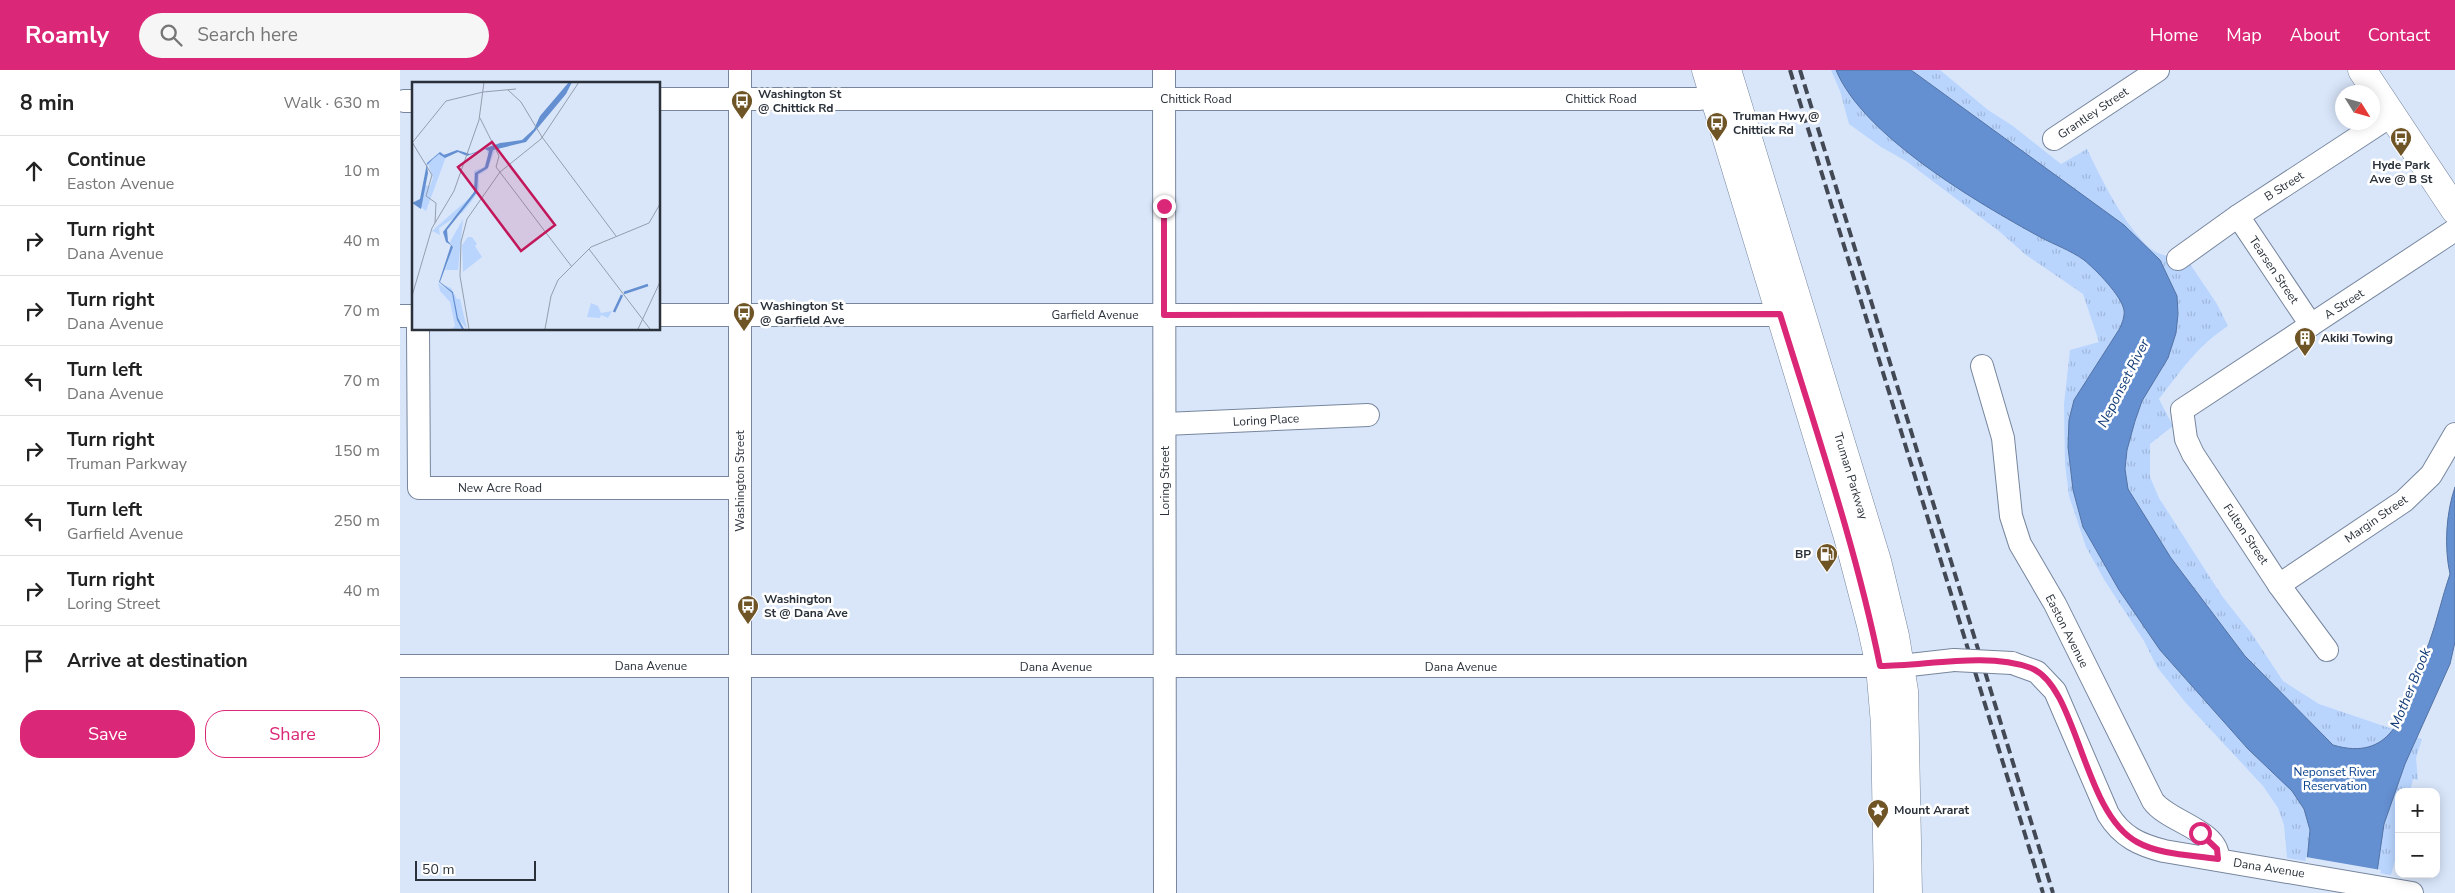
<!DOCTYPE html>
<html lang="en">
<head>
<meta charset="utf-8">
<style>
  body { margin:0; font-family:"Nunito Sans",sans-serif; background:#f6f6f6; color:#222 }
  .controls { position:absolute; right:15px; bottom:15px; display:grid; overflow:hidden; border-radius:10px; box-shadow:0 2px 12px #0003 }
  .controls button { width:45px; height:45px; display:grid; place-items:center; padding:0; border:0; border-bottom:1px solid #e0e0e0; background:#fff; color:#222; font:25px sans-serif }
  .compass { position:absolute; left:1935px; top:15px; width:45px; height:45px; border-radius:50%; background:#fff; box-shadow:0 2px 12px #0003; rotate:127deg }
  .scale { position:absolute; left:15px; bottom:12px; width:121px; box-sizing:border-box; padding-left:5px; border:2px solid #2a313a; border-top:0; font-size:14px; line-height:18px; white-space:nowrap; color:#2a313a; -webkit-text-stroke:4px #fff; paint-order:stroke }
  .stop { position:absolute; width:15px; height:15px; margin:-11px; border:4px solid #db2777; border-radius:50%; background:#fff }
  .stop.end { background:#db2777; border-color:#fff; box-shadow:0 1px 5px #0008 }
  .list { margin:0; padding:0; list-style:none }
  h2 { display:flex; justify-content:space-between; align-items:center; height:65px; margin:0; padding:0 20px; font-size:21px }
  h2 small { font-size:16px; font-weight:400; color:#767676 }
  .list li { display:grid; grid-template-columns:32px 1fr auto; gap:15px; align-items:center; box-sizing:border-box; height:70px; padding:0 20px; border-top:1px solid #e0e0e0 }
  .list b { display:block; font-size:19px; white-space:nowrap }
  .list p { margin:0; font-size:16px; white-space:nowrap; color:#767676 }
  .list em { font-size:16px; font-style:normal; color:#767676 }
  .actions { display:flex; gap:10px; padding:15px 20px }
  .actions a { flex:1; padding:11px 0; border:1px solid #db2777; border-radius:20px; text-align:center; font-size:18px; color:#db2777 }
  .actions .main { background:#db2777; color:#fff }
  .icon { flex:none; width:28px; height:28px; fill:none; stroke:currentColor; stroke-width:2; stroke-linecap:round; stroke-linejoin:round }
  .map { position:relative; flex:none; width:2055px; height:823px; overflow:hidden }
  header { display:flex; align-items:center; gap:30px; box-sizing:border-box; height:70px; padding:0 25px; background:#db2777; color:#fff }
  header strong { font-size:24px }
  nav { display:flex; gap:28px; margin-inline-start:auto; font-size:18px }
  .search { width:350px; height:45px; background:#f6f6f6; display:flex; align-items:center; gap:12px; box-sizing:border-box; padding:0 18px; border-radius:28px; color:#767676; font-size:19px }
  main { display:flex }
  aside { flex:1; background:#fff }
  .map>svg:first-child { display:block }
  .grass { fill:url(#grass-tufts) }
  .water { fill:#648fd1; stroke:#5373a4 }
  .pier { fill:#d9e6fa }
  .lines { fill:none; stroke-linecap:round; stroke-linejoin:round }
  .minor-casing { stroke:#77869d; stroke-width:24 }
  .major-casing { stroke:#77869d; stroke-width:29 }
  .minor { stroke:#fff; stroke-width:22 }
  .major { stroke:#fff; stroke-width:28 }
  .rail { stroke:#424954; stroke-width:4; stroke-dasharray:10 5; stroke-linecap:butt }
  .minor-bridge-casing { stroke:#77869d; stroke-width:24; stroke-linecap:butt }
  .minor-bridge { stroke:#fff; stroke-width:22 }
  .route { stroke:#db2777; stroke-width:6 }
  .labels { text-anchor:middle; stroke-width:5; stroke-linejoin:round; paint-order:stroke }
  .poi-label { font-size:12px; font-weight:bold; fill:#2a313a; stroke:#fff; text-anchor:start }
  .street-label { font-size:12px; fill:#2a313a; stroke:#fff }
  .park-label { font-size:12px; fill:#033e8b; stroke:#fff }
  .water-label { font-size:14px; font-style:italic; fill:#123b77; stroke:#fff }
  .inset-river { fill:none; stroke:#648fd1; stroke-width:2.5 }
  .inset-road { fill:none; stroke:#939ead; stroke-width:1 }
  .view { fill:#c2185b; fill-opacity:0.15; stroke:#c2185b; stroke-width:2.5 }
  .inset-edge { fill:none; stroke:#2a313a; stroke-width:2.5 }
</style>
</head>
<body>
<header>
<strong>Roamly</strong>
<div class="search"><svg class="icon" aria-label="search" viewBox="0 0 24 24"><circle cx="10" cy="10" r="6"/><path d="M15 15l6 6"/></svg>Search here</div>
<nav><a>Home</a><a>Map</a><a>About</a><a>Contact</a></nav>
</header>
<main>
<aside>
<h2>8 min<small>Walk · 630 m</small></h2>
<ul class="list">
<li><svg class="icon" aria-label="ahead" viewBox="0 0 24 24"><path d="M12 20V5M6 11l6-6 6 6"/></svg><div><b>Continue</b><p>Easton Avenue</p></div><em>10 m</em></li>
<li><svg class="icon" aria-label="right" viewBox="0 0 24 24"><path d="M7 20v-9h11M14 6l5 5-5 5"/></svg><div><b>Turn right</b><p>Dana Avenue</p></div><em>40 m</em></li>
<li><svg class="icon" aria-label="right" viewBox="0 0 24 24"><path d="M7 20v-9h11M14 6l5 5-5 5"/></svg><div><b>Turn right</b><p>Dana Avenue</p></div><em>70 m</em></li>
<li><svg class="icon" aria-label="left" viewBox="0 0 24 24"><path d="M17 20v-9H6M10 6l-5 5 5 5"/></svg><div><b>Turn left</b><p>Dana Avenue</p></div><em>70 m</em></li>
<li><svg class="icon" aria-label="right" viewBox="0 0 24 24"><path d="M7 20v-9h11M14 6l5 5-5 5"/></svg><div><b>Turn right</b><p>Truman Parkway</p></div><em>150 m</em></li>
<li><svg class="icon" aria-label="left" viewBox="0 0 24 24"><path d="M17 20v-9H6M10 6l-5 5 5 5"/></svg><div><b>Turn left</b><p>Garfield Avenue</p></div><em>250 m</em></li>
<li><svg class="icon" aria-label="right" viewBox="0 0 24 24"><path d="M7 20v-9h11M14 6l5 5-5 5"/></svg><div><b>Turn right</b><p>Loring Street</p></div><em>40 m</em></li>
<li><svg class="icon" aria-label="arrive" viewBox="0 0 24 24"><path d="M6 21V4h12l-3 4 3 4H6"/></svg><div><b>Arrive at destination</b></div></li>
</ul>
<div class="actions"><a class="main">Save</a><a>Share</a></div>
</aside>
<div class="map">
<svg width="2055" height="823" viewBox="0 0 2055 823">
  <defs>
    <pattern id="grass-tufts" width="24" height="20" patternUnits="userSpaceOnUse" patternTransform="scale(1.25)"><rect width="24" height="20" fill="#b9d5fe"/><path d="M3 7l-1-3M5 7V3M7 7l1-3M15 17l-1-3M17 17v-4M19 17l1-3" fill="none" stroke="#9fb7da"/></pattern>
  </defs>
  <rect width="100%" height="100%" fill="#d9e6fa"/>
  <path class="grass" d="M1431,0H1540L1588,40L1613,56L1661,94L1687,79C1700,107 1730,167 1756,182C1765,187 1776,187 1786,188L1817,234L1828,256C1798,275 1781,301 1759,329L1773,356L1750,374V407L1759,428L1822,526L1852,564L1883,611L1919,634L2022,669L2016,688L2018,710L2013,709L2010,722H1999V776L1991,805L1887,788L1884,755L1878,738L1863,716L1785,632L1757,597L1744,571L1705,511L1686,477L1669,426L1665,394L1664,334L1670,280L1699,272L1683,224L1626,185L1600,162L1506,91L1481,77L1449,54L1440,21Z"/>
  <path class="water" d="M1436,0H1511L1724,155L1760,190L1777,226L1778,244L1776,263L1768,288L1742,331L1735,351L1727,380L1725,399L1728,419L1771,488L1845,586L1933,675C1990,692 2004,646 2017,602C2020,592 2025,583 2029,573C2037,551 2042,527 2050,504C2044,477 2046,443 2055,417V572L2050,594L2005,694L1984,754L1974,823H1904L1910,760L1904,739L1892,721L1848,679L1760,580L1719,520L1683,457L1673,420L1668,377L1669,350L1674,330L1720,258C1722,253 1725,246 1724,240C1721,225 1696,200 1684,190C1670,180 1655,175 1640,167C1578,133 1463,66 1436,0Z"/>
  <path class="pier" d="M1906,787L1981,800L1977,823H1902Z"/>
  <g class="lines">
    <g class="minor-casing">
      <g id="minor">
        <path d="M764,0L765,823"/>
        <path d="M259,29H1298L1330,25"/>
        <path d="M4,31H14"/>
        <path d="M1654,69L1758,0"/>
        <path d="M1838,146L1911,255"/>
        <path d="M1778,189L1838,146L1992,45"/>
        <path d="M259,245H1380L1395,242"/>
        <path d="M0,246H14"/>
        <path d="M18,259L19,418H340"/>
        <path d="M1582,296L1603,368L1611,446L1620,474L1655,534L1753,731C1768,752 1819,760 1818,789"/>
        <path d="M765,354L968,345"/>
        <path d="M1879,515L2004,431L2031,405L2055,364"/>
        <path d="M1927,580L1879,515L1793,384L1786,369L1782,340L2055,160"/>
        <path d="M1612,593L1637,602L1655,621L1708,744C1722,767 1740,775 1764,781L2012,823"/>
        <path d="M0,596H1501L1554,590"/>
        <path d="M340,823V0"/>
      </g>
    </g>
    <g class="major-casing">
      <g id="major">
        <path d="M1306,0L1448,467L1471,555L1480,596L1485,654L1488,823"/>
        <path d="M1327,0L1477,491L1495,566L1504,621L1508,823"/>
        <path d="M1962,0L2055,140"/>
      </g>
    </g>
    <use href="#minor" class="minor"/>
    <use href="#major" class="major"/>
    <g class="rail">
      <path d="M1390,0L1643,823"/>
      <path d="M1400,0L1653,823"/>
    </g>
    <g class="minor-bridge-casing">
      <path id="minor-bridge" d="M1554,590L1612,593"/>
    </g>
    <use href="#minor-bridge" class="minor-bridge"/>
  </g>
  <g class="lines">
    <path class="route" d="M764,136V245L1380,244C1416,361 1456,477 1480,596C1526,596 1586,582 1631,598C1678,616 1682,742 1737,772C1760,785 1793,785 1818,789L1817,779L1800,763"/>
  </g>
  <defs>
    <g id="bus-pin" transform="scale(1.125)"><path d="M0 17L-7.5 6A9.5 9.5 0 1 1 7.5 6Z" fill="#6f5426" stroke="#fff"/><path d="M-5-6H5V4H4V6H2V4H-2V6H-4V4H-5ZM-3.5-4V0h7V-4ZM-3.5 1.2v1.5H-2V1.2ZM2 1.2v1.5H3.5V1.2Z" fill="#fff"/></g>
    <g id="building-pin" transform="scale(1.125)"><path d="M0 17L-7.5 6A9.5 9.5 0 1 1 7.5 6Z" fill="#6f5426" stroke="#fff"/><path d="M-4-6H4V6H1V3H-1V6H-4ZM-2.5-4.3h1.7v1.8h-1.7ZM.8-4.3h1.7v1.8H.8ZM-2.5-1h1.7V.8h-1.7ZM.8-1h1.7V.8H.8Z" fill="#fff"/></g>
    <g id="fuel-pin" transform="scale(1.125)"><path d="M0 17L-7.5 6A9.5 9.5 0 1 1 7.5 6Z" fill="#6f5426" stroke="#fff"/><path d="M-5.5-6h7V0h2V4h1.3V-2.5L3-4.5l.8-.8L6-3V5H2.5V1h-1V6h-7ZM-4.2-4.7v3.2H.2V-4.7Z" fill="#fff"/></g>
    <g id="sight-pin" transform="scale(1.125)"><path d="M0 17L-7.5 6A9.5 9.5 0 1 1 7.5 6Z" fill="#6f5426" stroke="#fff"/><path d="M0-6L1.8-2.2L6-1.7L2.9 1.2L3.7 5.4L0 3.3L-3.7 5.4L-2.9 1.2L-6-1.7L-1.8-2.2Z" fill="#fff"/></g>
  </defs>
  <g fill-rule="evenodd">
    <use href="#bus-pin" x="342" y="31"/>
    <use href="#bus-pin" x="1317" y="53"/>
    <use href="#bus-pin" x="2001" y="68"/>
    <use href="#bus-pin" x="344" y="243"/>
    <use href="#building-pin" x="1905" y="268"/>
    <use href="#fuel-pin" x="1427" y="484"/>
    <use href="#bus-pin" x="348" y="536"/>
    <use href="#sight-pin" x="1478" y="740"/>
  </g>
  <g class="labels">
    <g class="poi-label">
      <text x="358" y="28">Washington St<tspan x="358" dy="14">@ Chittick Rd</tspan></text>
      <text x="1333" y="50">Truman Hwy @<tspan x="1333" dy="14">Chittick Rd</tspan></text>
      <text x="2001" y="99" text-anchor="middle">Hyde Park<tspan x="2001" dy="14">Ave @ B St</tspan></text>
      <text x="360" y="240">Washington St<tspan x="360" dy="14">@ Garfield Ave</tspan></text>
      <text x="1921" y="272">Akiki Towing</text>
      <text x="1411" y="488" text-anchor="end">BP</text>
      <text x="364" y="533">Washington<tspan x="364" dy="14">St @ Dana Ave</tspan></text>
      <text x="1494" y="744">Mount Ararat</text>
    </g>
    <g class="street-label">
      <text x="796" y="33">Chittick Road</text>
      <text x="1201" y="33">Chittick Road</text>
      <text transform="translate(1693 43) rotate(-34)" y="4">Grantley Street</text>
      <text transform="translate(1884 116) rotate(-33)" y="4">B Street</text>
      <text transform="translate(1874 200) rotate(56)" y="4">Tearsen Street</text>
      <text transform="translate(1944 234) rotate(-33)" y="4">A Street</text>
      <text x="695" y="249">Garfield Avenue</text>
      <text transform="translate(866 350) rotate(-3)" y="4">Loring Place</text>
      <text transform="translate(1451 406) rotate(73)" y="4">Truman Parkway</text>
      <text transform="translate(340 411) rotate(-90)" y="4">Washington Street</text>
      <text transform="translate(765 411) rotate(-90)" y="4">Loring Street</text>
      <text x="100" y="422">New Acre Road</text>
      <text transform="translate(1976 449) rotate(-35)" y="4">Margin Street</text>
      <text transform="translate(1846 464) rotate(56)" y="4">Fulton Street</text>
      <text transform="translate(1667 561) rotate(63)" y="4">Easton Avenue</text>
      <text x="251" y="600">Dana Avenue</text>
      <text x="656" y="601">Dana Avenue</text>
      <text x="1061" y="601">Dana Avenue</text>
      <text transform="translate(1869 798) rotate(9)" y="4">Dana Avenue</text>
    </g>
    <g class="park-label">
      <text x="1935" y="706">Neponset River<tspan x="1935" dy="14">Reservation</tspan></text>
    </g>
    <g class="water-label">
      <text transform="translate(1723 313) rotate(-63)" y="5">Neponset River</text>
      <text transform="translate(2010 618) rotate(-68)" y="5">Mother Brook</text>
    </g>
  </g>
  <g transform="translate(12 12)">
    <rect width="248" height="248" fill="#d9e6fa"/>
    <path d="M81,63L83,68L79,79L75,88L67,93V108L62,116L51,130L27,146L28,153L20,149L62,112V89L72,85L76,73L74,66ZM27,72H35L14,129L6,123L13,103L18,104L21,96L16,82ZM51,137L46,188H33L41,165L38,160ZM56,155H60L65,162L63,164L70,175L51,190L50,163Z" fill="#b9d5fe"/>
    <path d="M26,201L40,211L50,247H40L43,244L38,220L28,209ZM32,203L39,206L45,217H48L55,247L46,236L41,210Z" fill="#b9d5fe"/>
    <path d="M179,221L186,224L189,231L200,229L196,236L189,233L188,236L175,235Z" fill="#b9d5fe"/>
    <path d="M157,0H160L154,12L114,60L81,68L76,86L66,92L65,110L35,148L36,159L41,165L28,200L41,210L46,236L52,247H50L45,238L40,211L27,200L39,163L34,160L31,150L62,110L63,91L73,85L77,69L73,67L55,74L46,70L33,76L27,72L21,77L15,83L16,91L9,127L0,121L8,117L15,81L28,70L32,73L45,68L58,72L88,61L110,58L122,47L128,34Z" fill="#648fd1"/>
    <path class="inset-river" d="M212,211L236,203M202,230L210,213"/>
    <path class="inset-road" d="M96,8L109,20L130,55M68,36L87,74L84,85L160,185M130,55L204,154M0,60L20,93L14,114L24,121L23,141M0,61L34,19L71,10L104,7M0,70V100M177,167L238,247M0,214L20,146L42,109L67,38L72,0M57,247L48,194L49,160L55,137L88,90L129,57L167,0M133,247L139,214L146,198L179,165L237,141L248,122M226,247L248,200"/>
    <path class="view" d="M80,60L143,143L109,169L46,85Z"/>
    <rect width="248" height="248" class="inset-edge"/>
  </g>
</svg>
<div class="controls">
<button>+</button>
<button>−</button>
</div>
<svg class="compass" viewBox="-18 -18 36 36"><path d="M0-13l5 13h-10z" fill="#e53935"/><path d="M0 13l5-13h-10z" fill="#767676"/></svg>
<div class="scale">50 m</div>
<div class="stop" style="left:1800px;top:763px"></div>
<div class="stop end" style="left:764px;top:136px"></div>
</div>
</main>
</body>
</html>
